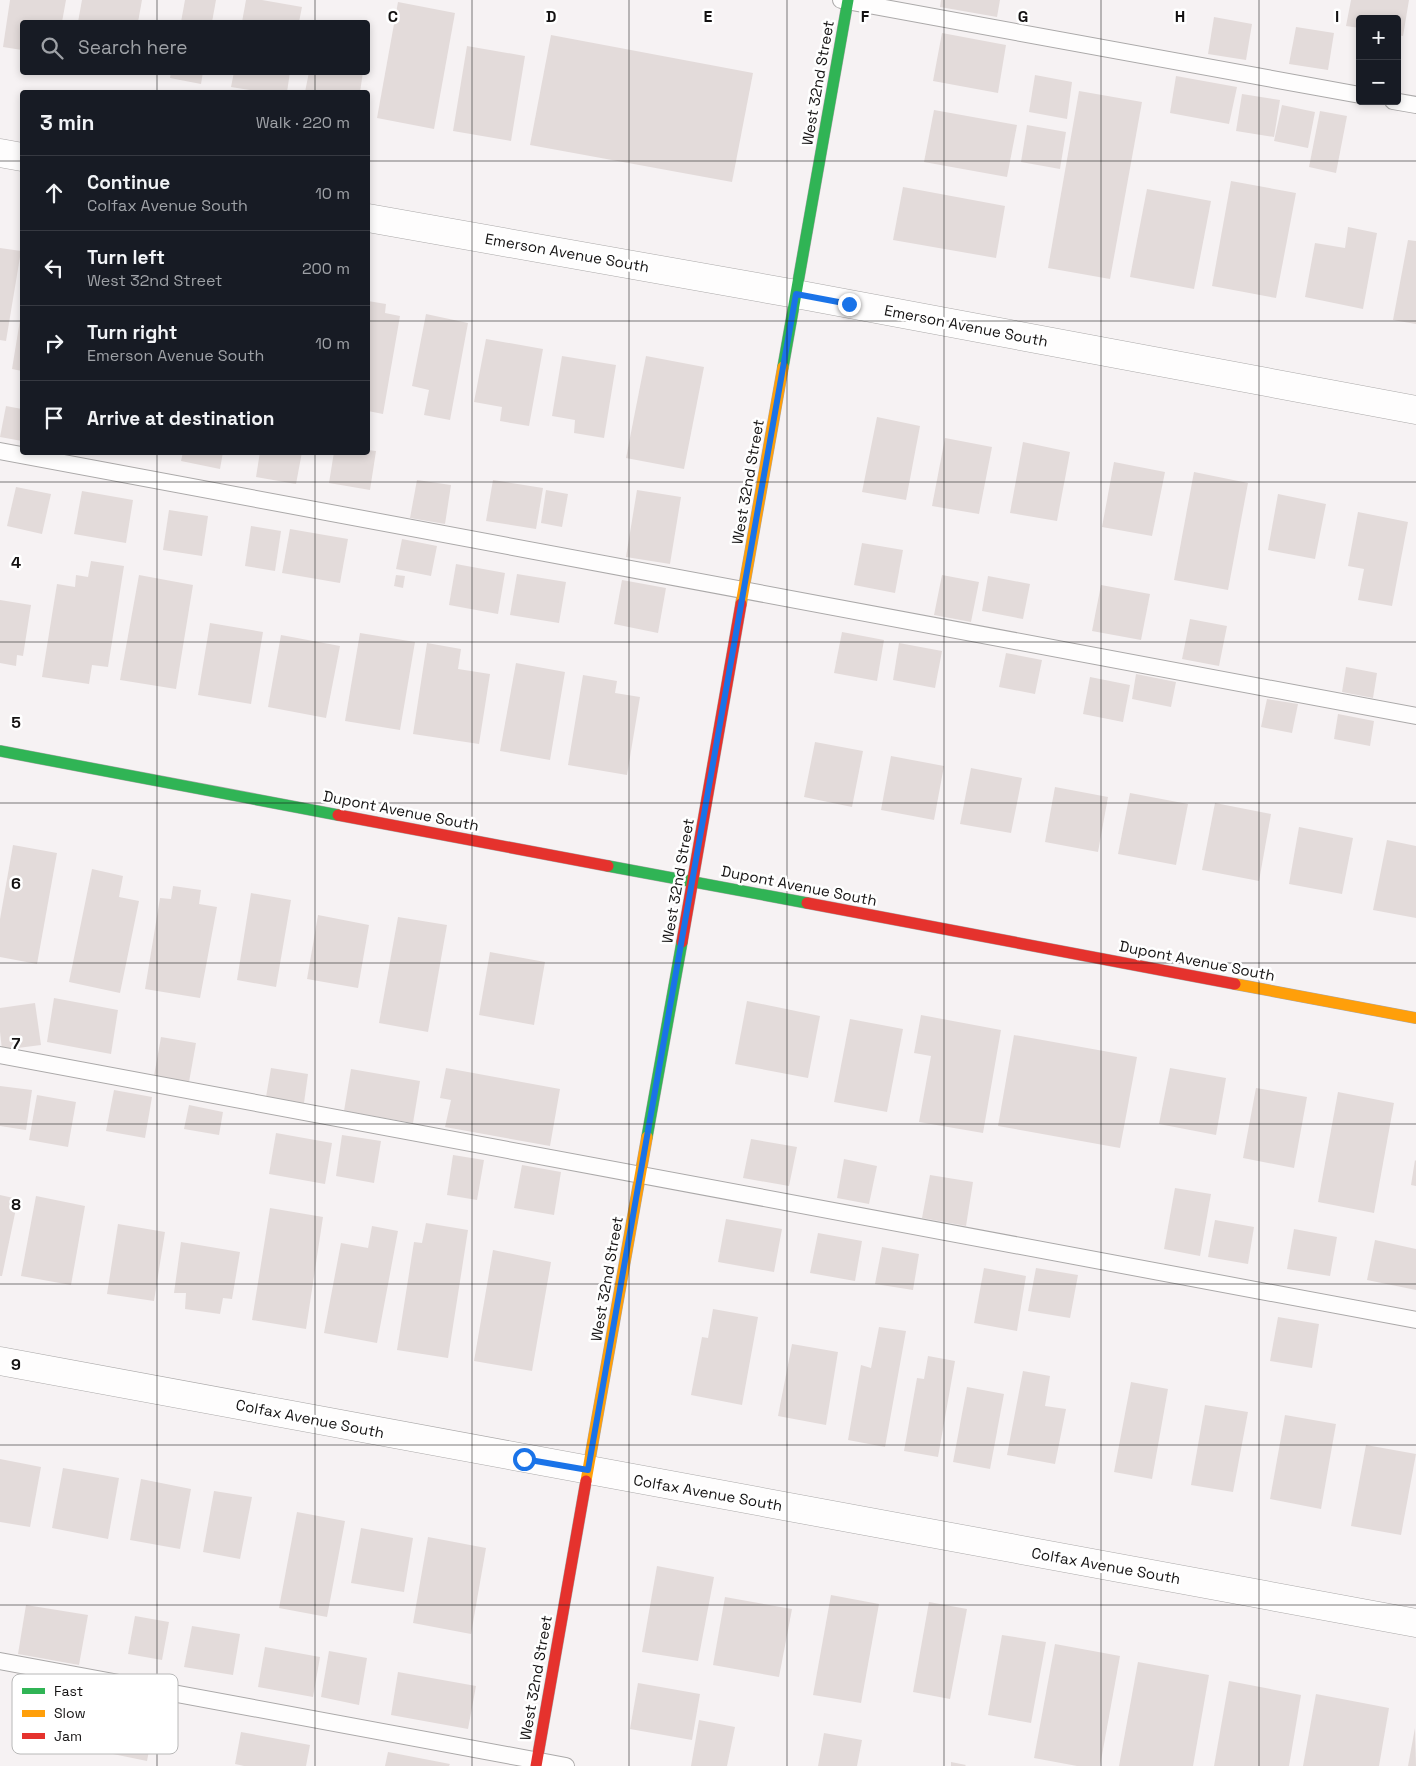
<!DOCTYPE html>
<html lang="en">
<head>
<meta charset="utf-8">
<style>
  body { margin:0; font-family:"Space Grotesk",sans-serif; background:#242831; color:#f1f3f6 }
  .controls { position:absolute; right:15px; top:15px; display:grid; overflow:hidden; border-radius:5px; box-shadow:0 2px 8px #0003 }
  .controls button { width:45px; height:45px; display:grid; place-items:center; padding:0; border:0; border-bottom:1px solid #363941; background:#171b24; color:#f1f3f6; font:25px sans-serif }
  .stop { position:absolute; width:15px; height:15px; margin:-11px; border:4px solid #1a73e8; border-radius:50%; background:#fff }
  .stop.end { background:#1a73e8; border-color:#fff; box-shadow:0 1px 5px #0008 }
  .list { margin:0; padding:0; list-style:none }
  h2 { display:flex; justify-content:space-between; align-items:center; height:65px; margin:0; padding:0 20px; font-size:21px }
  h2 small { font-size:16px; font-weight:400; color:#9ea1a6 }
  .list li { display:grid; grid-template-columns:32px 1fr auto; gap:15px; align-items:center; box-sizing:border-box; height:75px; padding:0 20px; border-top:1px solid #363941 }
  .list b { display:block; font-size:19px; white-space:nowrap }
  .list p { margin:0; font-size:16px; white-space:nowrap; color:#9ea1a6 }
  .list em { font-size:16px; font-style:normal; color:#9ea1a6 }
  .icon { flex:none; width:28px; height:28px; fill:none; stroke:currentColor; stroke-width:2; stroke-linecap:round; stroke-linejoin:round }
  .map { position:relative; flex:none; width:1416px; height:1766px; overflow:hidden }
  .search { position:absolute; background:#171b24; box-shadow:0 2px 8px #0003; left:20px; top:20px; width:350px; height:55px; display:flex; align-items:center; gap:12px; box-sizing:border-box; padding:0 18px; border-radius:5px; color:#9ea1a6; font-size:19px }
  .panel { position:absolute; background:#171b24; box-shadow:0 2px 8px #0003; left:20px; top:90px; width:350px; height:365px; border-radius:5px }
  .map>svg:first-child { display:block }
  .building { fill:#e3dbda }
  .lines { fill:none; stroke-linecap:round; stroke-linejoin:round }
  .lane-casing { stroke:#aba9a9; stroke-width:18 }
  .street-casing { stroke:#aba9a9; stroke-width:29 }
  .fast-casing { stroke:#aba9a9; stroke-width:12 }
  .slow-casing { stroke:#aba9a9; stroke-width:12 }
  .jam-casing { stroke:#aba9a9; stroke-width:12 }
  .lane { stroke:#fefdfd; stroke-width:16 }
  .street { stroke:#fefdfd; stroke-width:28 }
  .fast { stroke:#30b455; stroke-width:11 }
  .slow { stroke:#ff9f0a; stroke-width:11 }
  .jam { stroke:#e5322d; stroke-width:11 }
  .route { stroke:#1a73e8; stroke-width:6 }
  .grid { fill:none; stroke:#141212; stroke-width:1; stroke-opacity:0.55 }
  .labels { text-anchor:middle; stroke-width:5; stroke-linejoin:round; paint-order:stroke }
  .street-label { font-size:15px; fill:#141212; stroke:#fff }
  .key { fill:#fff; stroke:#b8b8b8; stroke-width:1 }
  .key-label { font-size:14px; fill:#141212 }
  .grid-label { font-size:16px; text-anchor:middle; font-weight:bold; fill:#141212; stroke:#fff; stroke-width:5; stroke-linejoin:round; paint-order:stroke }
</style>
</head>
<body>
<div class="map">
<svg width="1416" height="1766" viewBox="0 0 1416 1766">
  <rect width="100%" height="100%" fill="#f6f2f3"/>
  <g class="building">
    <path d="M10,0H66L62,22H22V50L3,47Z"/>
    <path d="M82,0H142L138,22H78Z"/>
    <path d="M185,0H216L212,22H181Z"/>
    <path d="M246,0H262L302,7L299,22H242Z"/>
    <path d="M941,0H1000L997,17L940,7Z"/>
    <path d="M1351,0H1409L1403,36L1397,35V19H1360V28L1346,26Z"/>
    <path d="M398,2L455,13L434,129L377,118Z"/>
    <path d="M1214,17L1252,24L1246,60L1208,54Z"/>
    <path d="M1296,27L1334,33L1328,70L1289,64Z"/>
    <path d="M942,33L1006,45L998,93L933,81Z"/>
    <path d="M551,35L753,73L732,182L530,145Z"/>
    <path d="M467,46L525,56L511,141L453,131Z"/>
    <path d="M171,72H203L201,84L170,78Z"/>
    <path d="M234,72H290L287,92H262L231,87Z"/>
    <path d="M309,72H363L360,92H305Z"/>
    <path d="M1035,75L1072,82L1067,119L1029,112Z"/>
    <path d="M1176,76L1237,87L1229,124L1170,113Z"/>
    <path d="M1079,91L1142,102L1110,279L1048,268Z"/>
    <path d="M1242,94L1280,100L1274,137L1236,131Z"/>
    <path d="M1282,105L1315,112L1308,148L1274,141Z"/>
    <path d="M934,110L1017,125L1007,177L924,162Z"/>
    <path d="M1320,111L1347,116L1336,173L1309,167Z"/>
    <path d="M1027,125L1066,132L1060,169L1021,162Z"/>
    <path d="M1231,181L1296,193L1276,298L1212,286Z"/>
    <path d="M903,187L1005,206L996,258L893,240Z"/>
    <path d="M1147,189L1211,201L1194,289L1130,277Z"/>
    <path d="M1348,227L1377,233L1363,309L1305,297L1315,243L1345,248Z"/>
    <path d="M1408,240L1416,241V324L1393,320Z"/>
    <path d="M0,248L21,251L6,341L0,340Z"/>
    <path d="M368,301L386,304L385,313L400,316L383,414L368,411Z"/>
    <path d="M21,314H22V371L12,369Z"/>
    <path d="M426,314L468,323L450,420L424,415L429,390L412,386Z"/>
    <path d="M486,339L543,349L529,426L500,421L502,407L474,402Z"/>
    <path d="M562,356L616,365L604,438L574,433L575,420L552,416Z"/>
    <path d="M646,356L704,367L684,469L626,458Z"/>
    <path d="M6,406L22,409V441L0,437Z"/>
    <path d="M877,417L920,426L906,500L862,492Z"/>
    <path d="M945,438L992,447L979,514L932,506Z"/>
    <path d="M1023,442L1070,452L1057,521L1010,513Z"/>
    <path d="M368,450L376,451L370,490L329,483L334,452H368Z"/>
    <path d="M183,452H223L220,469L181,461Z"/>
    <path d="M260,452H302L296,484L256,477Z"/>
    <path d="M1114,462L1165,472L1152,536L1102,527Z"/>
    <path d="M1194,472L1248,483L1228,590L1174,580Z"/>
    <path d="M417,480L451,485L445,524L410,518Z"/>
    <path d="M493,480L543,488L536,529L486,521Z"/>
    <path d="M16,487L51,494L42,534L7,526Z"/>
    <path d="M546,490L568,494L562,527L541,523Z"/>
    <path d="M637,490L681,497L670,564L626,557Z"/>
    <path d="M82,491L133,500L126,543L74,534Z"/>
    <path d="M1278,494L1326,504L1315,559L1268,550Z"/>
    <path d="M169,510L208,516L202,556L163,550Z"/>
    <path d="M1358,512L1408,522L1392,606L1358,600L1364,569L1348,566Z"/>
    <path d="M251,526L281,531L275,571L245,566Z"/>
    <path d="M290,529L348,539L340,583L282,573Z"/>
    <path d="M402,539L437,546L431,576L396,569Z"/>
    <path d="M862,543L903,550L895,593L854,585Z"/>
    <path d="M91,561L124,566L108,667L92,665L89,684L42,677L57,584L75,587L76,575L88,577Z"/>
    <path d="M456,564L505,573L498,614L449,605Z"/>
    <path d="M517,574L566,582L559,623L510,615Z"/>
    <path d="M139,575L193,585L176,689L120,680Z"/>
    <path d="M396,575L405,576L403,588L394,586Z"/>
    <path d="M942,575L979,582L971,622L934,615Z"/>
    <path d="M988,576L1030,584L1023,619L982,611Z"/>
    <path d="M622,580L666,588L658,633L614,624Z"/>
    <path d="M1101,585L1150,594L1141,640L1092,631Z"/>
    <path d="M0,600L31,605L23,656L17,655L16,666L0,663Z"/>
    <path d="M1190,619L1227,626L1219,666L1182,659Z"/>
    <path d="M210,623L263,632L251,704L198,695Z"/>
    <path d="M842,632L884,640L877,681L834,673Z"/>
    <path d="M360,633L415,642L400,730L345,721Z"/>
    <path d="M281,635L340,646L326,718L268,707Z"/>
    <path d="M427,643L461,649L458,669L490,674L479,744L413,734Z"/>
    <path d="M899,643L942,651L935,688L893,680Z"/>
    <path d="M1006,653L1042,660L1035,694L999,687Z"/>
    <path d="M516,663L565,672L550,760L500,751Z"/>
    <path d="M1346,667L1377,673L1373,698L1342,692Z"/>
    <path d="M1136,674L1176,682L1171,707L1132,699Z"/>
    <path d="M583,675L617,681L615,693L640,697L627,775L568,765Z"/>
    <path d="M1090,677L1130,685L1123,722L1083,714Z"/>
    <path d="M1267,699L1298,704L1292,733L1261,727Z"/>
    <path d="M1338,714L1374,721L1370,746L1334,739Z"/>
    <path d="M815,742L863,751L852,807L804,797Z"/>
    <path d="M891,756L944,766L934,820L881,810Z"/>
    <path d="M971,768L1022,778L1011,833L960,824Z"/>
    <path d="M1055,787L1108,797L1098,852L1045,842Z"/>
    <path d="M1130,793L1188,804L1176,865L1118,854Z"/>
    <path d="M1215,803L1271,814L1259,881L1202,870Z"/>
    <path d="M1299,827L1353,838L1342,894L1289,884Z"/>
    <path d="M1387,840L1416,846V918L1373,910Z"/>
    <path d="M13,845L57,853L37,964L0,957V919Z"/>
    <path d="M92,869L123,876L119,897L139,901L120,993L69,982Z"/>
    <path d="M173,886L201,890L199,904L217,907L200,998L145,989L160,898L171,899Z"/>
    <path d="M251,893L291,900L276,987L237,980Z"/>
    <path d="M318,915L369,925L358,988L307,979Z"/>
    <path d="M398,917L447,925L428,1032L379,1023Z"/>
    <path d="M490,952L545,962L534,1025L479,1015Z"/>
    <path d="M54,998L118,1010L111,1054L47,1042Z"/>
    <path d="M747,1001L820,1016L808,1078L735,1064Z"/>
    <path d="M35,1003L41,1045L2,1050L0,1032V1008Z"/>
    <path d="M921,1015L1001,1030L983,1133L919,1122L931,1056L914,1053Z"/>
    <path d="M850,1019L903,1029L887,1112L834,1102Z"/>
    <path d="M1014,1035L1137,1057L1120,1148L998,1126Z"/>
    <path d="M161,1037L196,1043L189,1082L154,1076Z"/>
    <path d="M271,1068L308,1074L304,1103L266,1097Z"/>
    <path d="M446,1068L560,1089L550,1146L445,1127L451,1100L440,1098Z"/>
    <path d="M1170,1068L1226,1078L1216,1135L1159,1124Z"/>
    <path d="M351,1069L420,1081L413,1123L344,1111Z"/>
    <path d="M0,1086L32,1090L26,1130L0,1126Z"/>
    <path d="M1256,1088L1307,1097L1294,1168L1243,1158Z"/>
    <path d="M114,1090L152,1097L145,1138L106,1131Z"/>
    <path d="M1338,1092L1394,1103L1374,1213L1318,1202Z"/>
    <path d="M37,1095L76,1102L68,1147L29,1140Z"/>
    <path d="M189,1105L223,1112L219,1135L184,1129Z"/>
    <path d="M276,1133L332,1143L325,1184L269,1174Z"/>
    <path d="M342,1135L381,1141L374,1183L336,1176Z"/>
    <path d="M751,1139L797,1147L789,1186L743,1178Z"/>
    <path d="M453,1155L484,1160L477,1200L447,1195Z"/>
    <path d="M844,1159L877,1166L869,1204L837,1198Z"/>
    <path d="M1415,1160L1416,1161V1186L1411,1185Z"/>
    <path d="M522,1165L561,1172L554,1215L514,1208Z"/>
    <path d="M930,1175L973,1182L966,1226L922,1218Z"/>
    <path d="M1175,1188L1211,1194L1200,1256L1164,1249Z"/>
    <path d="M0,1195L18,1199L2,1276H0Z"/>
    <path d="M36,1196L85,1206L71,1285L21,1276Z"/>
    <path d="M270,1208L323,1217L306,1329L252,1320Z"/>
    <path d="M726,1219L782,1229L774,1272L718,1262Z"/>
    <path d="M1215,1220L1254,1227L1248,1264L1208,1257Z"/>
    <path d="M426,1223L468,1230L448,1358L397,1350L414,1242L422,1243Z"/>
    <path d="M118,1224L165,1232L154,1301L107,1294Z"/>
    <path d="M372,1226L398,1231L377,1343L324,1333L341,1243L368,1248Z"/>
    <path d="M1294,1229L1337,1237L1330,1276L1287,1269Z"/>
    <path d="M818,1233L862,1241L855,1281L810,1273Z"/>
    <path d="M1375,1240L1416,1249V1290L1367,1280Z"/>
    <path d="M181,1242L240,1252L232,1299L223,1298L220,1314L185,1309L186,1293H174Z"/>
    <path d="M882,1247L919,1254L913,1290L875,1284Z"/>
    <path d="M493,1250L551,1262L532,1371L474,1361Z"/>
    <path d="M984,1268L1026,1276L1017,1331L974,1323Z"/>
    <path d="M1036,1268L1078,1275L1070,1318L1028,1311Z"/>
    <path d="M713,1309L758,1317L742,1405L691,1395L702,1337L708,1338Z"/>
    <path d="M1278,1317L1319,1324L1312,1368L1270,1361Z"/>
    <path d="M879,1327L906,1331L885,1447L848,1440L861,1365L871,1368Z"/>
    <path d="M792,1344L838,1352L826,1425L778,1416Z"/>
    <path d="M928,1356L955,1361L938,1457L904,1451L917,1378L924,1379Z"/>
    <path d="M1023,1371L1050,1376L1045,1406L1066,1409L1055,1464L1007,1455Z"/>
    <path d="M1131,1382L1168,1389L1152,1479L1114,1472Z"/>
    <path d="M967,1387L1004,1394L990,1469L953,1462Z"/>
    <path d="M1205,1405L1248,1412L1233,1492L1191,1485Z"/>
    <path d="M1285,1415L1336,1424L1321,1509L1270,1499Z"/>
    <path d="M1366,1445L1416,1454L1401,1535L1351,1526Z"/>
    <path d="M0,1459L41,1467L30,1527L0,1522Z"/>
    <path d="M63,1468L119,1478L108,1539L52,1528Z"/>
    <path d="M141,1479L191,1489L180,1549L130,1540Z"/>
    <path d="M214,1491L252,1497L240,1559L203,1552Z"/>
    <path d="M297,1512L345,1521L327,1617L279,1608Z"/>
    <path d="M361,1528L413,1538L404,1592L351,1583Z"/>
    <path d="M428,1537L486,1548L471,1634L413,1623Z"/>
    <path d="M657,1566L714,1577L698,1661L642,1652Z"/>
    <path d="M831,1595L879,1604L861,1703L813,1695Z"/>
    <path d="M725,1597L792,1609L779,1677L713,1665Z"/>
    <path d="M929,1602L967,1609L950,1699L913,1692Z"/>
    <path d="M26,1605L88,1615L79,1665L18,1654Z"/>
    <path d="M135,1616L169,1622L162,1660L128,1654Z"/>
    <path d="M192,1626L240,1634L233,1675L184,1667Z"/>
    <path d="M1002,1635L1046,1642L1031,1723L988,1715Z"/>
    <path d="M1055,1644L1120,1656L1100,1766H1077L1034,1758Z"/>
    <path d="M265,1647L320,1657L313,1697L258,1687Z"/>
    <path d="M329,1651L367,1658L359,1705L321,1697Z"/>
    <path d="M1138,1662L1209,1675L1193,1766H1119Z"/>
    <path d="M398,1672L476,1686L468,1729L391,1715Z"/>
    <path d="M1229,1681L1301,1695L1289,1766H1214Z"/>
    <path d="M638,1683L700,1694L692,1740L630,1729Z"/>
    <path d="M1316,1694L1389,1708L1379,1766H1303Z"/>
    <path d="M116,1705L156,1712L147,1761L108,1753Z"/>
    <path d="M699,1720L735,1727L727,1766H691Z"/>
    <path d="M1415,1728L1416,1766H1408Z"/>
    <path d="M241,1732L310,1745L306,1766H244L235,1764Z"/>
    <path d="M824,1733L862,1740L857,1766H818Z"/>
    <path d="M388,1752L450,1764L449,1766H385Z"/>
    <path d="M951,1762L966,1765L965,1766H951Z"/>
  </g>
  <g class="lines">
    <g class="lane-casing">
      <g id="lane">
        <path d="M841,0L1360,95"/>
        <path d="M1393,101L1416,105"/>
        <path d="M0,451L1416,716"/>
        <path d="M0,1055L1416,1320"/>
        <path d="M0,1661L566,1766"/>
      </g>
    </g>
    <g class="street-casing">
      <g id="street">
        <path d="M0,153L22,157"/>
        <path d="M368,218L796,294L1416,410"/>
        <path d="M0,1361L1416,1623"/>
      </g>
    </g>
    <g class="fast-casing">
      <g id="fast">
        <path d="M783,367L848,0"/>
        <path d="M0,751L338,815"/>
        <path d="M608,866L807,903"/>
        <path d="M647,1137L682,942"/>
      </g>
    </g>
    <g class="slow-casing">
      <g id="slow">
        <path d="M741,604L783,367"/>
        <path d="M1235,984L1416,1018"/>
        <path d="M586,1481L647,1137"/>
      </g>
    </g>
    <g class="jam-casing">
      <g id="jam">
        <path d="M338,815L608,866"/>
        <path d="M807,903L1235,984"/>
        <path d="M682,942L741,604"/>
        <path d="M536,1766L586,1481"/>
      </g>
    </g>
    <use href="#lane" class="lane"/>
    <use href="#street" class="street"/>
    <use href="#fast" class="fast"/>
    <use href="#slow" class="slow"/>
    <use href="#jam" class="jam"/>
  </g>
  <g class="lines">
    <path class="route" d="M524,1459L588,1470L796,294L849,304"/>
  </g>
  <path class="grid" d="M157,0V22M315,0V22M472,0V1766M629,0V1766M787,0V1766M944,0V1766M1101,0V1766M1259,0V1766M157,72V92M315,72V92M0,161H22M368,161H1416M0,321H22M368,321H1416M157,452V1766M315,452V1766M0,482H1416M0,642H1416M0,803H1416M0,963H1416M0,1124H1416M0,1284H1416M0,1445H1416M0,1605H1416"/>
  <g class="labels">
    <g class="street-label">
      <text transform="translate(818 83) rotate(-80)" y="5">West 32nd Street</text>
      <text transform="translate(567 253) rotate(10)" y="5">Emerson Avenue South</text>
      <text transform="translate(966 326) rotate(11)" y="5">Emerson Avenue South</text>
      <text transform="translate(748 482) rotate(-80)" y="5">West 32nd Street</text>
      <text transform="translate(401 811) rotate(11)" y="5">Dupont Avenue South</text>
      <text transform="translate(678 881) rotate(-80)" y="5">West 32nd Street</text>
      <text transform="translate(799 886) rotate(11)" y="5">Dupont Avenue South</text>
      <text transform="translate(1197 961) rotate(11)" y="5">Dupont Avenue South</text>
      <text transform="translate(607 1279) rotate(-80)" y="5">West 32nd Street</text>
      <text transform="translate(310 1419) rotate(11)" y="5">Colfax Avenue South</text>
      <text transform="translate(708 1493) rotate(10)" y="5">Colfax Avenue South</text>
      <text transform="translate(1106 1566) rotate(10)" y="5">Colfax Avenue South</text>
      <text transform="translate(536 1678) rotate(-80)" y="5">West 32nd Street</text>
    </g>
  </g>
  <rect x="12" y="1674" width="166" height="80" rx="8" class="key"/>
  <rect x="22" y="1688" width="23" height="6" fill="#30b455"/>
  <rect x="22" y="1710" width="23" height="7" fill="#ff9f0a"/>
  <rect x="22" y="1733" width="23" height="6" fill="#e5322d"/>
  <g class="key-label">
    <text x="54" y="1696">Fast</text>
    <text x="54" y="1718">Slow</text>
    <text x="54" y="1741">Jam</text>
  </g>
  <g class="grid-label">
    <text x="393" y="22">C</text>
    <text x="551" y="22">D</text>
    <text x="708" y="22">E</text>
    <text x="865" y="22">F</text>
    <text x="1023" y="22">G</text>
    <text x="1180" y="22">H</text>
    <text x="1337" y="22">I</text>
    <text x="16" y="568">4</text>
    <text x="16" y="728">5</text>
    <text x="16" y="889">6</text>
    <text x="16" y="1049">7</text>
    <text x="16" y="1210">8</text>
    <text x="16" y="1370">9</text>
  </g>
</svg>
<div class="controls">
<button>+</button>
<button>−</button>
</div>
<div class="stop" style="left:524px;top:1459px"></div>
<div class="stop end" style="left:849px;top:304px"></div>
<div class="search"><svg class="icon" aria-label="search" viewBox="0 0 24 24"><circle cx="10" cy="10" r="6"/><path d="M15 15l6 6"/></svg>Search here</div>
<section class="panel">
<h2>3 min<small>Walk · 220 m</small></h2>
<ul class="list">
<li><svg class="icon" aria-label="ahead" viewBox="0 0 24 24"><path d="M12 20V5M6 11l6-6 6 6"/></svg><div><b>Continue</b><p>Colfax Avenue South</p></div><em>10 m</em></li>
<li><svg class="icon" aria-label="left" viewBox="0 0 24 24"><path d="M17 20v-9H6M10 6l-5 5 5 5"/></svg><div><b>Turn left</b><p>West 32nd Street</p></div><em>200 m</em></li>
<li><svg class="icon" aria-label="right" viewBox="0 0 24 24"><path d="M7 20v-9h11M14 6l5 5-5 5"/></svg><div><b>Turn right</b><p>Emerson Avenue South</p></div><em>10 m</em></li>
<li><svg class="icon" aria-label="arrive" viewBox="0 0 24 24"><path d="M6 21V4h12l-3 4 3 4H6"/></svg><div><b>Arrive at destination</b></div></li>
</ul>
</section>
</div>
</body>
</html>
